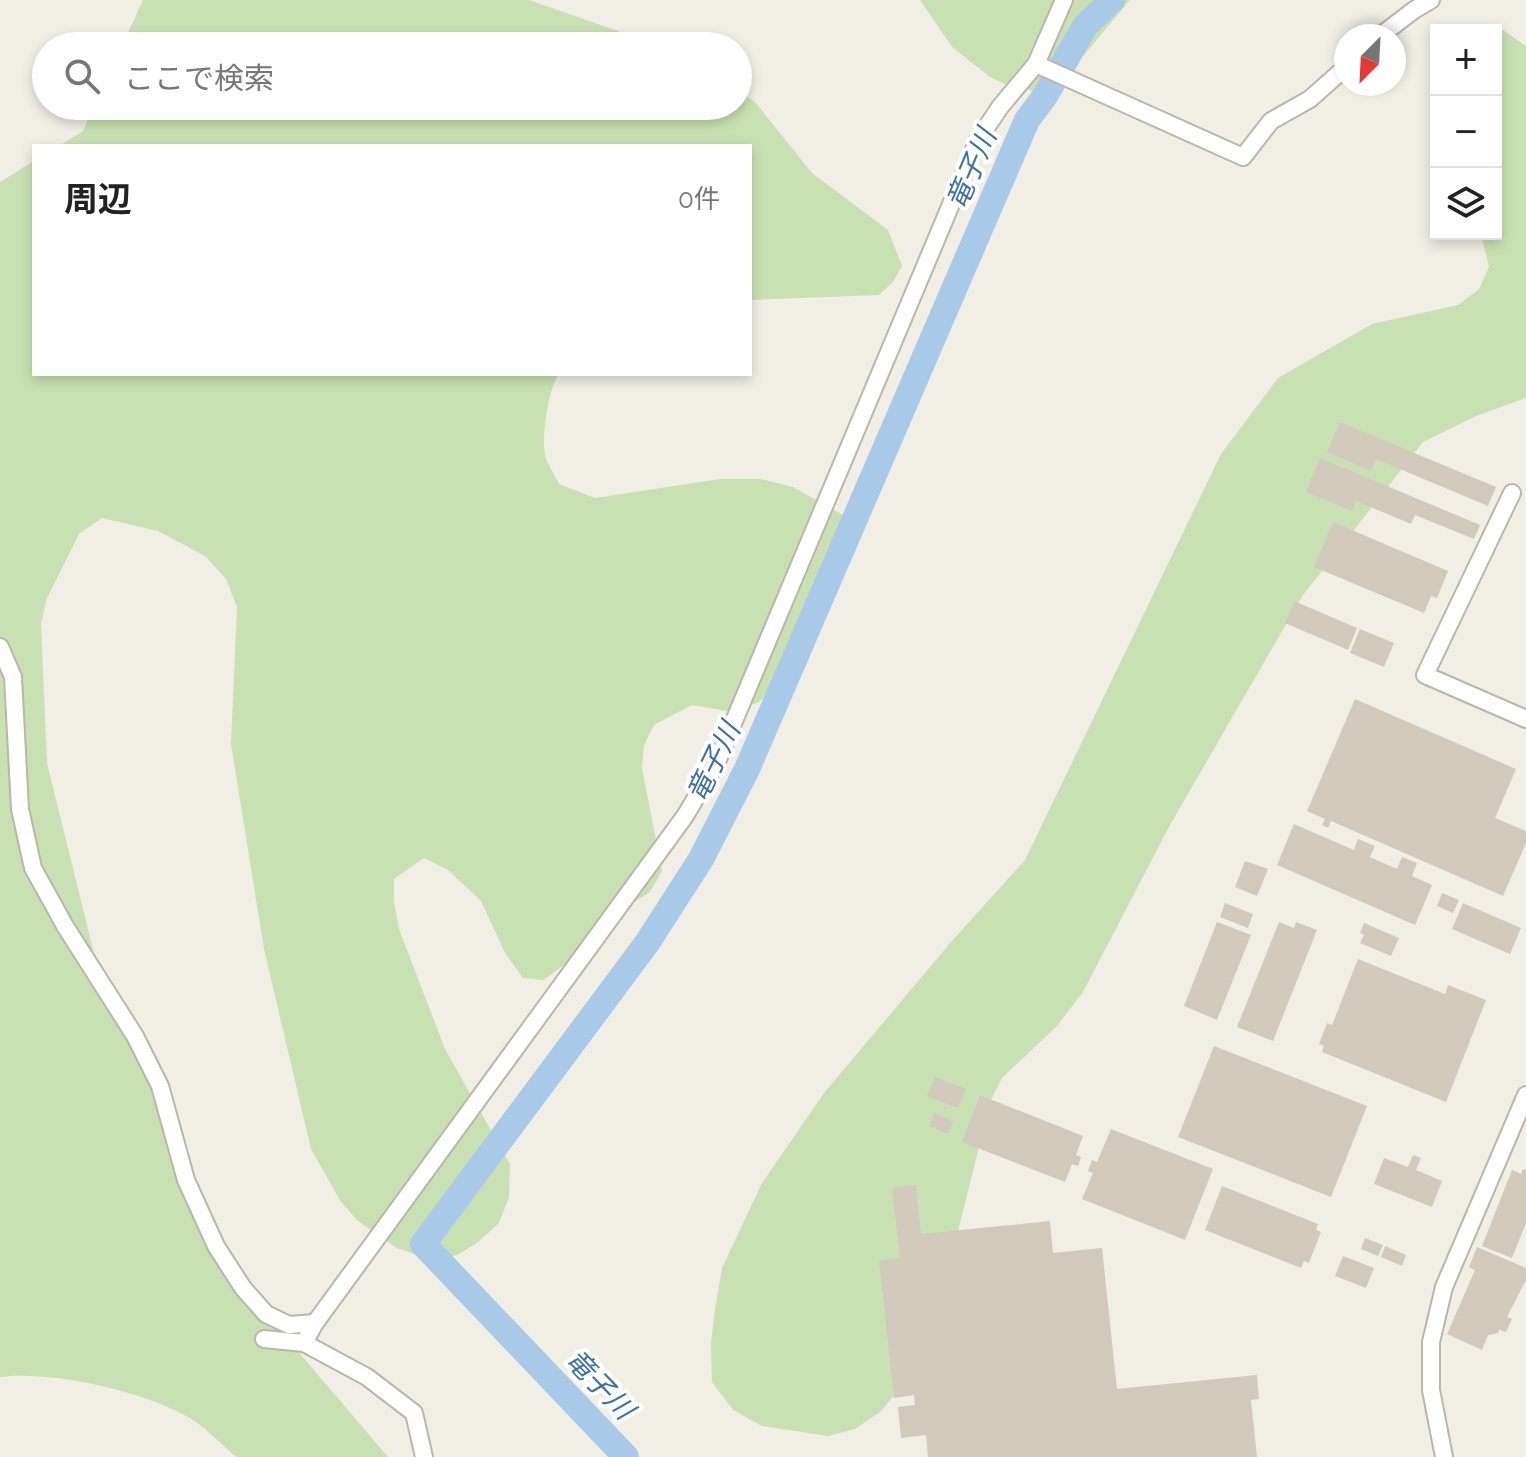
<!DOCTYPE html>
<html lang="ja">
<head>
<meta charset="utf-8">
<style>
  body { margin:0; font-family:Raleway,"Noto Sans JP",sans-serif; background:#f6f6f6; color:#222 }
  .controls { position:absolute; right:24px; top:24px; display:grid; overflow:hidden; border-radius:0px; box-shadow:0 4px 12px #0003 }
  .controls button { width:72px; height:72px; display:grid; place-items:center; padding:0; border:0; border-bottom:2px solid #e0e0e0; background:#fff; color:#222; font:40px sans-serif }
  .compass { position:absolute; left:1334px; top:24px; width:72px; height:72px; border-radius:50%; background:#fff; box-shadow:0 4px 12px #0003; rotate:204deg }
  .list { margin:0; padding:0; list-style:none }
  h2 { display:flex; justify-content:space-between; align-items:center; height:104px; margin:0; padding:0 32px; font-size:34px }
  h2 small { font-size:26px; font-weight:400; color:#767676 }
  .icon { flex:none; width:44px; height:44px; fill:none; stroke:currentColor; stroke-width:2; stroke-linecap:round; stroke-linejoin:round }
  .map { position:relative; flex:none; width:1526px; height:1457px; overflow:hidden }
  .search { position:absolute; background:#fff; box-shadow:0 4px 12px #0003; left:32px; top:32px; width:720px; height:88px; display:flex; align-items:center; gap:20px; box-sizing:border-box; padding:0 28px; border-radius:44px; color:#767676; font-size:30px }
  .panel { position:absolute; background:#fff; box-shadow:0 4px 12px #0003; left:32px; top:144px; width:720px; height:232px; border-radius:0px }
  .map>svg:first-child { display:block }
  .green { fill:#c9e1b2 }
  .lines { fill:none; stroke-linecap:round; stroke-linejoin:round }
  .river { stroke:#a8cae8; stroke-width:26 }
  .building { fill:#d1cabc }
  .minor-casing { stroke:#bbb6a9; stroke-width:20 }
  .minor { stroke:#fff; stroke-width:16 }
  .labels { text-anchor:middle; stroke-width:8; stroke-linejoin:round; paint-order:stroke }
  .water-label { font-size:28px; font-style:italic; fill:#3b70a3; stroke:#fff }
</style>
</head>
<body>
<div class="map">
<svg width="1526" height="1457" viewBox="0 0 1526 1457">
  <rect width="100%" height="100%" fill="#f1eee6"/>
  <g class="green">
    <path d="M143,0H529L661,46H122Z"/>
    <path d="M920,0H1130L1063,80L1037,91L1016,89L990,77L952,47Z"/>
    <path d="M1490,30H1503L1526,46V398L1476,416L1423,442L1303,595L1170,825L1083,992L1057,1026L1002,1078L985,1112L978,1151L940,1303L915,1371L880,1412L855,1429L828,1436L762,1426L733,1410L712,1382L711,1344L715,1309L722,1268L762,1183L824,1093L951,942L1025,860L1221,454L1278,378L1372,324L1458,305L1479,289L1489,267L1481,234H1496V30Z"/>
    <path d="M738,91L755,102L812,173L888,230L902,266L893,282L879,295L750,300V146H59L83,131L94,106H738Z"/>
    <path d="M34,161V374H559C549,387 541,437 545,455C547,464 555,475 559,484L595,498L720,479H761L793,487L845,516L842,571L821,622L800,663L784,683L757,703L727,711L692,705L654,725L644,745L642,768L662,871L650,892L614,915L566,963L544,980L523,978L505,953L481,901L448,870L424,858L394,879V902L399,929L445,1049L510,1164L509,1197L499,1223L477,1243L457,1255L431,1260L397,1248L358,1221L341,1202L311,1149L264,949L231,744L237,607L226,579L205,556L158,531L102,518L79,534L47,598L41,623L47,763L102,986L221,1238L296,1349L388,1457H236C222,1445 208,1430 193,1420C149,1392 52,1370 0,1377V182Z"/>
  </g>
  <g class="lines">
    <path class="river" d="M626,1457L423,1244L647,943L701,859L747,769L1027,120L1045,96L1085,26L1112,0"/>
  </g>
  <g class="building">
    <path d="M1340,422L1496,487L1488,506L1376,459L1371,471L1327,452Z"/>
    <path d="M1320,458L1480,525L1474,539L1415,515L1411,524L1356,501L1352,511L1306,492Z"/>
    <path d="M1333,522L1448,571L1437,598L1431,596L1424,613L1314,567Z"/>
    <path d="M1294,601L1357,628L1348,650L1285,623Z"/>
    <path d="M1360,629L1394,643L1384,667L1350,653Z"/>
    <path d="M1355,699L1516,769L1495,818L1526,831V843L1503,896L1331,821L1328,828L1322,825L1325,819L1307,811Z"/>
    <path d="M1294,824L1354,850L1358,839L1375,846L1370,857L1397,869L1402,857L1417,863L1412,876L1432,885L1415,925L1277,865Z"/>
    <path d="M1245,861L1268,869L1257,896L1235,887Z"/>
    <path d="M1442,893L1459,900L1453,913L1437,906Z"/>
    <path d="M1225,903L1253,914L1248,928L1220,917Z"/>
    <path d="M1463,903L1521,928L1510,954L1452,929Z"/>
    <path d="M1217,922L1251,935L1217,1020L1184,1006Z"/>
    <path d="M1279,922L1294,928L1296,922L1317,930L1273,1041L1237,1027Z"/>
    <path d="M1364,923L1399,938L1391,956L1360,943L1364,935L1360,933Z"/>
    <path d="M1358,959L1445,994L1448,985L1486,1000L1446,1102L1322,1052L1324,1046L1319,1044L1327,1023L1332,1025Z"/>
    <path d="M1214,1046L1367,1106L1331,1197L1178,1137Z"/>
    <path d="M935,1077L966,1089L958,1108L927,1096Z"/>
    <path d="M980,1095L1083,1136L1076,1155L1081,1157L1078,1166L1072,1164L1065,1182L962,1142Z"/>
    <path d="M934,1113L953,1121L948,1134L929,1126Z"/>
    <path d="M1111,1129L1213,1169L1185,1240L1082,1199L1093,1173L1088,1171L1092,1160L1097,1162Z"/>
    <path d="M1413,1155L1421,1158L1416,1170L1442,1181L1432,1207L1374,1184L1384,1158L1408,1167Z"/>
    <path d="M1523,1169L1526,1170V1223L1512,1258L1482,1246L1512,1170L1521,1174Z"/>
    <path d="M916,1185L921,1234L1050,1221L1053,1253L1102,1248L1117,1389L1257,1375L1259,1399L1251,1400L1257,1457H928L926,1435L901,1438L898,1407L915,1405L914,1395L894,1398L879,1260L900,1258L892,1188Z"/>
    <path d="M1222,1186L1318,1224L1316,1230L1321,1232L1309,1263L1304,1261L1301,1268L1205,1230Z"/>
    <path d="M1365,1238L1383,1245L1378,1256L1361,1249Z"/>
    <path d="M1385,1246L1406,1255L1402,1266L1381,1257Z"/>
    <path d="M1477,1247L1526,1268V1280L1507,1317L1512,1319L1506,1332L1499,1330L1498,1333L1488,1335L1482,1350L1447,1334L1475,1270L1469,1267Z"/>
    <path d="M1343,1256L1374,1268L1366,1288L1335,1276Z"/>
  </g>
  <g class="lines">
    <g class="minor-casing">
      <g id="minor">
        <path d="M1380,36L1414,10L1431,0"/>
        <path d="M1036,64L1243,157L1271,121L1310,99L1346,67"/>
        <path d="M1512,493L1425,675L1526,719"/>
        <path d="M0,647L13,677L20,809L33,868L65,926L135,1036L160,1086L186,1180L216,1246L243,1288L266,1314L289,1325L315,1323"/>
        <path d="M264,1339L304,1343L367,1377L414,1413L424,1457"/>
        <path d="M304,1343L315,1323L685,816L716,764L978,140L1000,107L1036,64L1064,0"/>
        <path d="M1444,1457L1431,1390V1342L1444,1287L1526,1095"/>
      </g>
    </g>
    <use href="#minor" class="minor"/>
  </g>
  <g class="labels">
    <g class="water-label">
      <text transform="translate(971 169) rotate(-67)" y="10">竜子川</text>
      <text transform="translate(713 762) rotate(-64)" y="10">竜子川</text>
      <text transform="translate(600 1384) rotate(46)" y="10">竜子川</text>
    </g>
  </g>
</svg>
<div class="controls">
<button>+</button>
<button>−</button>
<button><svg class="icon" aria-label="layers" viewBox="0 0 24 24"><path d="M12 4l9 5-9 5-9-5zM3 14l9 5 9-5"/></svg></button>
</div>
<svg class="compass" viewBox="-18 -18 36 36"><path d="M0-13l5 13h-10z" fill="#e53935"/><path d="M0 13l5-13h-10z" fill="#767676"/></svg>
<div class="search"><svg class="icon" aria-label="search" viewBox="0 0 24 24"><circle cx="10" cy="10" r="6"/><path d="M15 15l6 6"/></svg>ここで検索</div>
<section class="panel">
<h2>周辺<small>0件</small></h2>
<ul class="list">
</ul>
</section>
</div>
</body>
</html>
